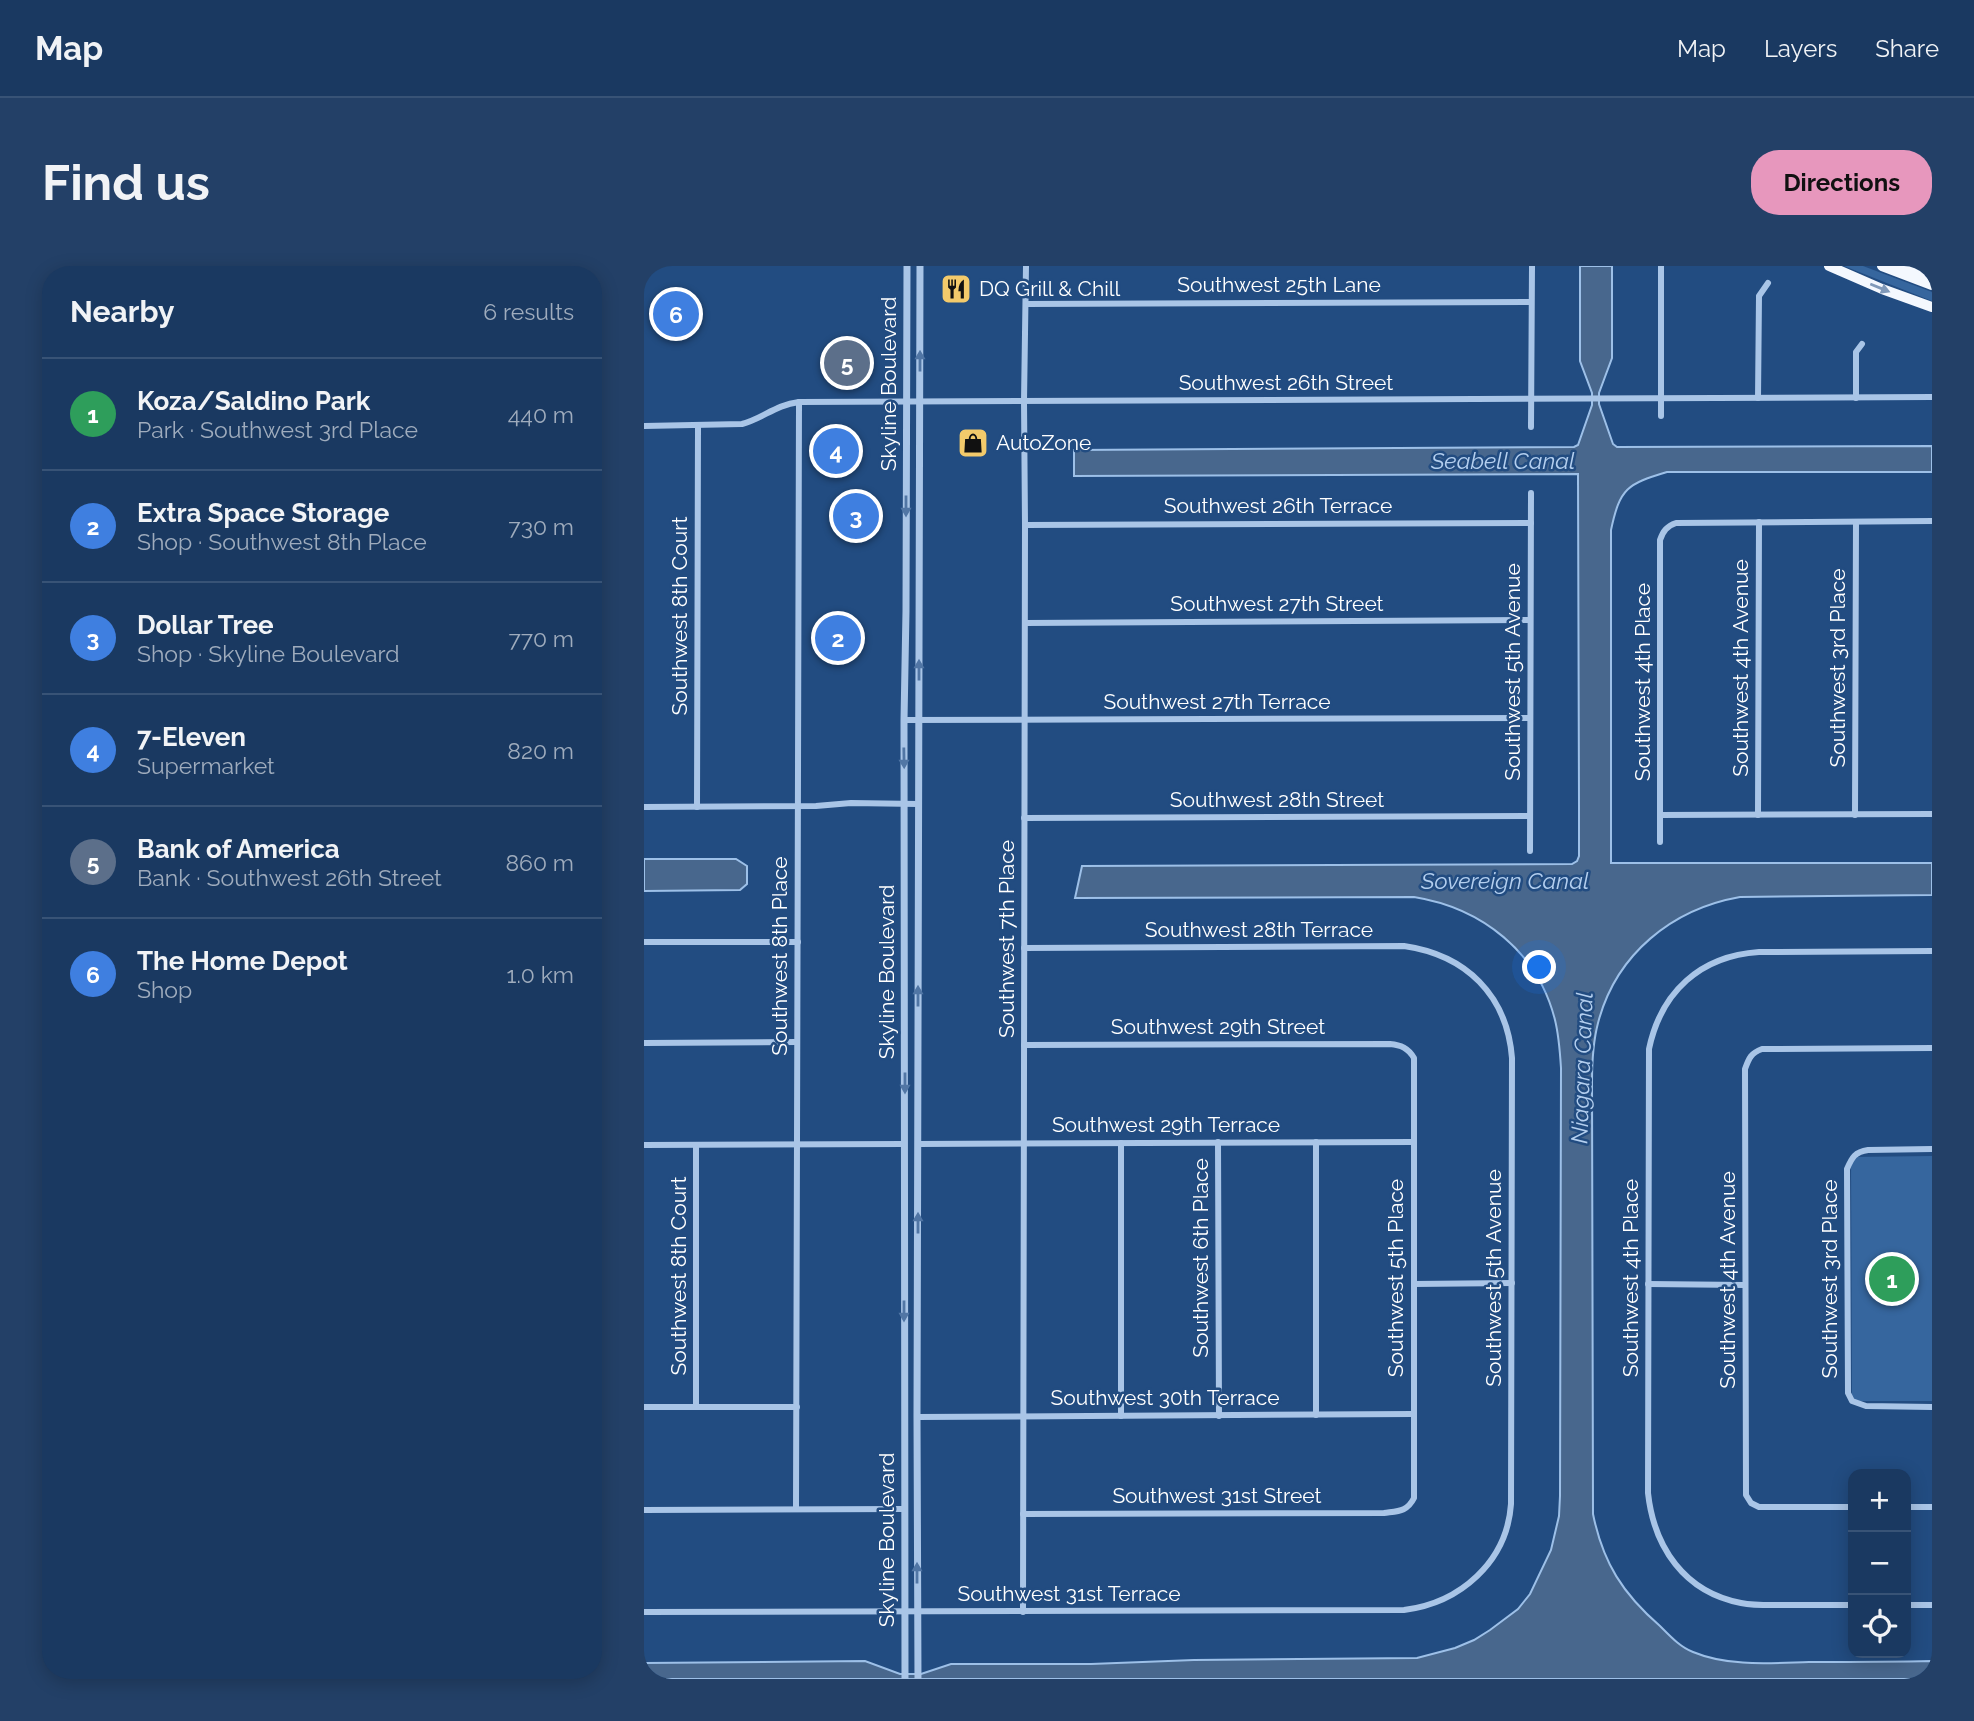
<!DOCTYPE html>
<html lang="en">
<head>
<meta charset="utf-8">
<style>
  body { margin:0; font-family:Raleway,sans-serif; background:#234067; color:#f1f3f6 }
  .controls { position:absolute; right:21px; bottom:21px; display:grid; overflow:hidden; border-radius:14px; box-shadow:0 4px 18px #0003 }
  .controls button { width:63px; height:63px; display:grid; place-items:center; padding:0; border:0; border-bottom:2px solid #385376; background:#1a3961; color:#f1f3f6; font:35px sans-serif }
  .you { position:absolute; left:896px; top:702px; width:24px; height:24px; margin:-18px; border:5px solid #fff; border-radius:50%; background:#1a73e8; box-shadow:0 0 0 10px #1a73e833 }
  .badge { display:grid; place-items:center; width:46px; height:46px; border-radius:50%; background:#e797bd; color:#fff; font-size:23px; font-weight:700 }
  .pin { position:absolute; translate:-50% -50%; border:4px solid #fff; box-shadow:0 2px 7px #0006 }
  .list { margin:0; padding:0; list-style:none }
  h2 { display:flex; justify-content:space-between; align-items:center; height:91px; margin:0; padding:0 28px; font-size:30px }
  h2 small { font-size:23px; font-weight:400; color:#9facbd }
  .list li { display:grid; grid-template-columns:46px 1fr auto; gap:21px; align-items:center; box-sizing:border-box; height:112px; padding:0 28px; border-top:2px solid #385376 }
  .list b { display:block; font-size:26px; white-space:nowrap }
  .list p { margin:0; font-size:23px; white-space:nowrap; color:#9facbd }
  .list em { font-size:23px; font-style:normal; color:#9facbd }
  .icon { flex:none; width:38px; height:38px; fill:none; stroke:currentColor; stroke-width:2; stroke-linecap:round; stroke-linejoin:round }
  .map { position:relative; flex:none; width:1288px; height:1413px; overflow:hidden; border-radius:28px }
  header { display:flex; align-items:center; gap:42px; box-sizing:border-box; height:98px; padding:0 35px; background:#1a3961; border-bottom:2px solid #385376 }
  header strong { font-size:33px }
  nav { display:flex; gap:38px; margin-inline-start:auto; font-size:24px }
  .intro { display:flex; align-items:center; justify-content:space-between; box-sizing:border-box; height:168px; padding:0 42px }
  h1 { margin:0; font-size:49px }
  .button { padding:18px 32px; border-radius:28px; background:#e797bd; color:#111; font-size:24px; font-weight:700 }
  main { display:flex; gap:42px; padding:0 42px }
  aside { flex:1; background:#1a3961; border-radius:28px; box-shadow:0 4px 18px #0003 }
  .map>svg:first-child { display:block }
  .green { fill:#36669e }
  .water { fill:#48678d; stroke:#9dc0e8; stroke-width:2 }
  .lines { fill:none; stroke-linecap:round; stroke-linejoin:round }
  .minor { stroke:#a9c5e7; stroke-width:6 }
  .tertiary { stroke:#a9c5e7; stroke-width:7 }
  .trunk { stroke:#f4f8fe; stroke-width:10 }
  .oneway { fill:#8099b9 }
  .oneway2 { fill:#5176a5 }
  .labels { text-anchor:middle; stroke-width:5; stroke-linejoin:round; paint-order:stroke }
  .street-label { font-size:21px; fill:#fff; stroke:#224c81 }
  .poi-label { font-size:21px; fill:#fff; stroke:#224c81; text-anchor:start }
  .water-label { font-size:23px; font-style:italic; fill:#b4cfef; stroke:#224c81 }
</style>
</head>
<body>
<header>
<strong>Map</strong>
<nav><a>Map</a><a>Layers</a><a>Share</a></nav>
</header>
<div class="intro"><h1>Find us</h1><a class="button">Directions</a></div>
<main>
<aside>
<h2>Nearby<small>6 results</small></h2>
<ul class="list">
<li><span class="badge" style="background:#2e9e5b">1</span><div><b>Koza/Saldino Park</b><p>Park · Southwest 3rd Place</p></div><em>440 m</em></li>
<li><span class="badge" style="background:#3f7fe0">2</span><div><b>Extra Space Storage</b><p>Shop · Southwest 8th Place</p></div><em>730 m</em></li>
<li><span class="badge" style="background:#3f7fe0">3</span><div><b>Dollar Tree</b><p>Shop · Skyline Boulevard</p></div><em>770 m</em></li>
<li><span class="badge" style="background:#3f7fe0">4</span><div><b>7-Eleven</b><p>Supermarket</p></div><em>820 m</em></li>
<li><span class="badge" style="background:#5c6f8a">5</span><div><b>Bank of America</b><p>Bank · Southwest 26th Street</p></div><em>860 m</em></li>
<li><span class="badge" style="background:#3f7fe0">6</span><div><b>The Home Depot</b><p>Shop</p></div><em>1.0 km</em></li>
</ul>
</aside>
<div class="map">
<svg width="1288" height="1413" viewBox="0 0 1288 1413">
  <rect width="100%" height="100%" fill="#224c81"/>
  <g class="green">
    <path d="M1200,0H1219L1288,26V35Z"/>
    <path d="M1288,890V1135H1208L1207,891Z"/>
  </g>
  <g class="water">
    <path d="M936,0H968V92L955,127V138L969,178L973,181L1288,180V206H1023C983,218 976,222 967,264V597H1288V629L1096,631C1028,643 972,688 954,757C949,776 948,796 948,816L949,1248C959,1297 979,1328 1016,1360C1026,1370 1036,1381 1049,1386C1085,1401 1128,1397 1165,1396C1206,1396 1247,1396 1288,1395V1413H0V1397L221,1395L256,1408H277L307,1398H447L550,1394L773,1392L811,1382L830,1374L846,1364L874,1343L886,1328L907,1284L915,1250L916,1230L917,802C916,786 915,770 911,754C894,686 838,642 770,631L431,632L438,600L928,598L933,595L935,590V539L934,208L430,210V184L930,181L934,179L948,139V127L936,95Z"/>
    <path d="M0,593H92L103,600V618L96,624L0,625Z"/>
  </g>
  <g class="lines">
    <g class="minor">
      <path d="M382,38L887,36"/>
      <path d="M1114,132L1115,30L1124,17"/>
      <path d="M1212,132V86L1218,78"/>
      <path d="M1017,150V0"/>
      <path d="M0,160L98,158C120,152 131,139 155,136L1288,131"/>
      <path d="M887,161L888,0"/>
      <path d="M381,259L887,257"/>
      <path d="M381,357L886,354"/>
      <path d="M260,454L886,452"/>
      <path d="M0,541L172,540L207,537L274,538"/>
      <path d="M53,541L54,160"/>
      <path d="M1016,549L1288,548"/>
      <path d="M1114,549L1115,256"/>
      <path d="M1211,549L1212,256"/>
      <path d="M380,552L886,550"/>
      <path d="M1016,576V274C1019,265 1023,260 1032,257L1288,255"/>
      <path d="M886,585L887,227"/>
      <path d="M0,676H154"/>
      <path d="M0,777L153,776"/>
      <path d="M574,876L575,1150"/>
      <path d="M477,877V1150"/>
      <path d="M274,878L769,876"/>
      <path d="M0,879L260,878"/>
      <path d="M52,879V1141"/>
      <path d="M1288,883L1224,884C1211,886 1208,891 1203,903L1204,1127L1208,1135L1222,1140L1288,1141"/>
      <path d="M770,1018L868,1017"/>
      <path d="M1004,1018L1101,1019"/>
      <path d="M0,1141H153"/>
      <path d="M672,1149V876"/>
      <path d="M273,1151L769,1148"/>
      <path d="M1209,1241H1115L1107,1237L1102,1229L1101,803C1105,792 1107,787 1118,783L1288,782"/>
      <path d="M1262,1241H1288"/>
      <path d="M152,1243L155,136"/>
      <path d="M0,1244L260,1243"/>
      <path d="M379,1248L740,1247C754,1245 763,1246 770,1232V792C764,782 757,779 746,778L380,779"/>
      <path d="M1209,1339C1188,1339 1166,1339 1145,1339C1129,1339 1112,1340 1097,1337C1040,1326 1010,1281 1004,1227L1005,783C1017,726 1056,690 1115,686L1288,685"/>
      <path d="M1262,1339H1288"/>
      <path d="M0,1346L760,1344C816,1337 863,1296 867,1238L868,792C863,729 822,689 760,680L380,682"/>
      <path d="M379,1346L381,259L380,135L382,0"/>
    </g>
    <g class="tertiary">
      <path d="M261,1413L260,454L262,345L263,0"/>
      <path d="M274,1413L273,1151L276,0"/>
    </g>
    <g class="trunk">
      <path d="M1185,0L1238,23L1288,41"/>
      <path d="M1238,0L1288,19"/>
      <path d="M1257,0L1288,12"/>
    </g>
  </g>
  <defs><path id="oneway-solid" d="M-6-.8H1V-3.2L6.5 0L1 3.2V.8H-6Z" transform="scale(1.75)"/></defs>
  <use class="oneway" href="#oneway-solid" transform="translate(1236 22) rotate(22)"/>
  <g class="oneway2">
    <use href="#oneway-solid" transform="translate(276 95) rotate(-90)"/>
    <use href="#oneway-solid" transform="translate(262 240) rotate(90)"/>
    <use href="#oneway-solid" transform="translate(275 404) rotate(-90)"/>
    <use href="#oneway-solid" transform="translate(260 492) rotate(89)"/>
    <use href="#oneway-solid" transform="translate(274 730) rotate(-90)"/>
    <use href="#oneway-solid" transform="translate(261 817) rotate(90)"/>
    <use href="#oneway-solid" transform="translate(274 957) rotate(-90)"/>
    <use href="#oneway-solid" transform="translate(260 1045) rotate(90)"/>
    <use href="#oneway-solid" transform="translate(273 1307) rotate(-90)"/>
  </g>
  <defs>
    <g id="restaurant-square" transform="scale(1.575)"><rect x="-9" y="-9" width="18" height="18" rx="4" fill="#f3ca6b" stroke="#224c81"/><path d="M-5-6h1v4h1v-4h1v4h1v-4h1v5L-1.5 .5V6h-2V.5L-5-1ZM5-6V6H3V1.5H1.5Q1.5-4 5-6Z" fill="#111"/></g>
    <g id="shop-square" transform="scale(1.575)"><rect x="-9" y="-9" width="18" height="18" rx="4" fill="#f3ca6b" stroke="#224c81"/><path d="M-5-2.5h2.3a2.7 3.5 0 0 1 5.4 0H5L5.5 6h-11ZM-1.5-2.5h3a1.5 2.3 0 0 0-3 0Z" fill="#111"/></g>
  </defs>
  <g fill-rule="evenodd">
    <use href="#restaurant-square" x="312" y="23"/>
    <use href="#shop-square" x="329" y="177"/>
  </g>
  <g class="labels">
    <g class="street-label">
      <text x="635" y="26">Southwest 25th Lane</text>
      <text x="642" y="124">Southwest 26th Street</text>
      <text transform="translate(245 118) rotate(-90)" y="7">Skyline Boulevard</text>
      <text x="634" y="247">Southwest 26th Terrace</text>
      <text x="633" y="345">Southwest 27th Street</text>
      <text transform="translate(36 350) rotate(-90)" y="7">Southwest 8th Court</text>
      <text transform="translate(1097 402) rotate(-90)" y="7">Southwest 4th Avenue</text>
      <text transform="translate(1194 402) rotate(-90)" y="7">Southwest 3rd Place</text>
      <text transform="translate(869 406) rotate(-90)" y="7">Southwest 5th Avenue</text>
      <text transform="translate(999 416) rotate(-90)" y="7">Southwest 4th Place</text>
      <text x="573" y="443">Southwest 27th Terrace</text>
      <text x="633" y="541">Southwest 28th Street</text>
      <text x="615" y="671">Southwest 28th Terrace</text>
      <text transform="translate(363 673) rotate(-90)" y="7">Southwest 7th Place</text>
      <text transform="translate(136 690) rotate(-90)" y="7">Southwest 8th Place</text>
      <text transform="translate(243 706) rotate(-90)" y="7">Skyline Boulevard</text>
      <text x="574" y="768">Southwest 29th Street</text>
      <text x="522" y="866">Southwest 29th Terrace</text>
      <text transform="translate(557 992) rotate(-90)" y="7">Southwest 6th Place</text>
      <text transform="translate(35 1010) rotate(-90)" y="7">Southwest 8th Court</text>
      <text transform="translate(752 1012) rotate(-90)" y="7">Southwest 5th Place</text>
      <text transform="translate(850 1012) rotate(-90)" y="7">Southwest 5th Avenue</text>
      <text transform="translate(987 1012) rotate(-90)" y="7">Southwest 4th Place</text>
      <text transform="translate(1186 1013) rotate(-90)" y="7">Southwest 3rd Place</text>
      <text transform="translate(1084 1014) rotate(-90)" y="7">Southwest 4th Avenue</text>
      <text x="521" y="1139">Southwest 30th Terrace</text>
      <text x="573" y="1237">Southwest 31st Street</text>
      <text transform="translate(243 1274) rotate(-90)" y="7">Skyline Boulevard</text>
      <text x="425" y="1335">Southwest 31st Terrace</text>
    </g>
    <g class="poi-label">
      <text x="335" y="30">DQ Grill &amp; Chill</text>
      <text x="352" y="184">AutoZone</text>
    </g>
    <g class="water-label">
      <text x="859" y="203">Seabell Canal</text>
      <text x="861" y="623">Sovereign Canal</text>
      <text transform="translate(938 802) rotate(-88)" y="8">Niagara Canal</text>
    </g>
  </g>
</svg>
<div class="controls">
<button>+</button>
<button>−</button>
<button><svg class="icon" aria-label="locate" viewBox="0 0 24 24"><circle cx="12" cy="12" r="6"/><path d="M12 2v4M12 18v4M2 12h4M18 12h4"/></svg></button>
</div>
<div class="you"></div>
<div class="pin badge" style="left:1248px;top:1013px;background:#2e9e5b">1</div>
<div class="pin badge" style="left:194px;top:372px;background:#3f7fe0">2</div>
<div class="pin badge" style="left:212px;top:250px;background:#3f7fe0">3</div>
<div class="pin badge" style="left:192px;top:185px;background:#3f7fe0">4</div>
<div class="pin badge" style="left:203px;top:97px;background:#5c6f8a">5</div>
<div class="pin badge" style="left:32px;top:48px;background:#3f7fe0">6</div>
</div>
</main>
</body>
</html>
